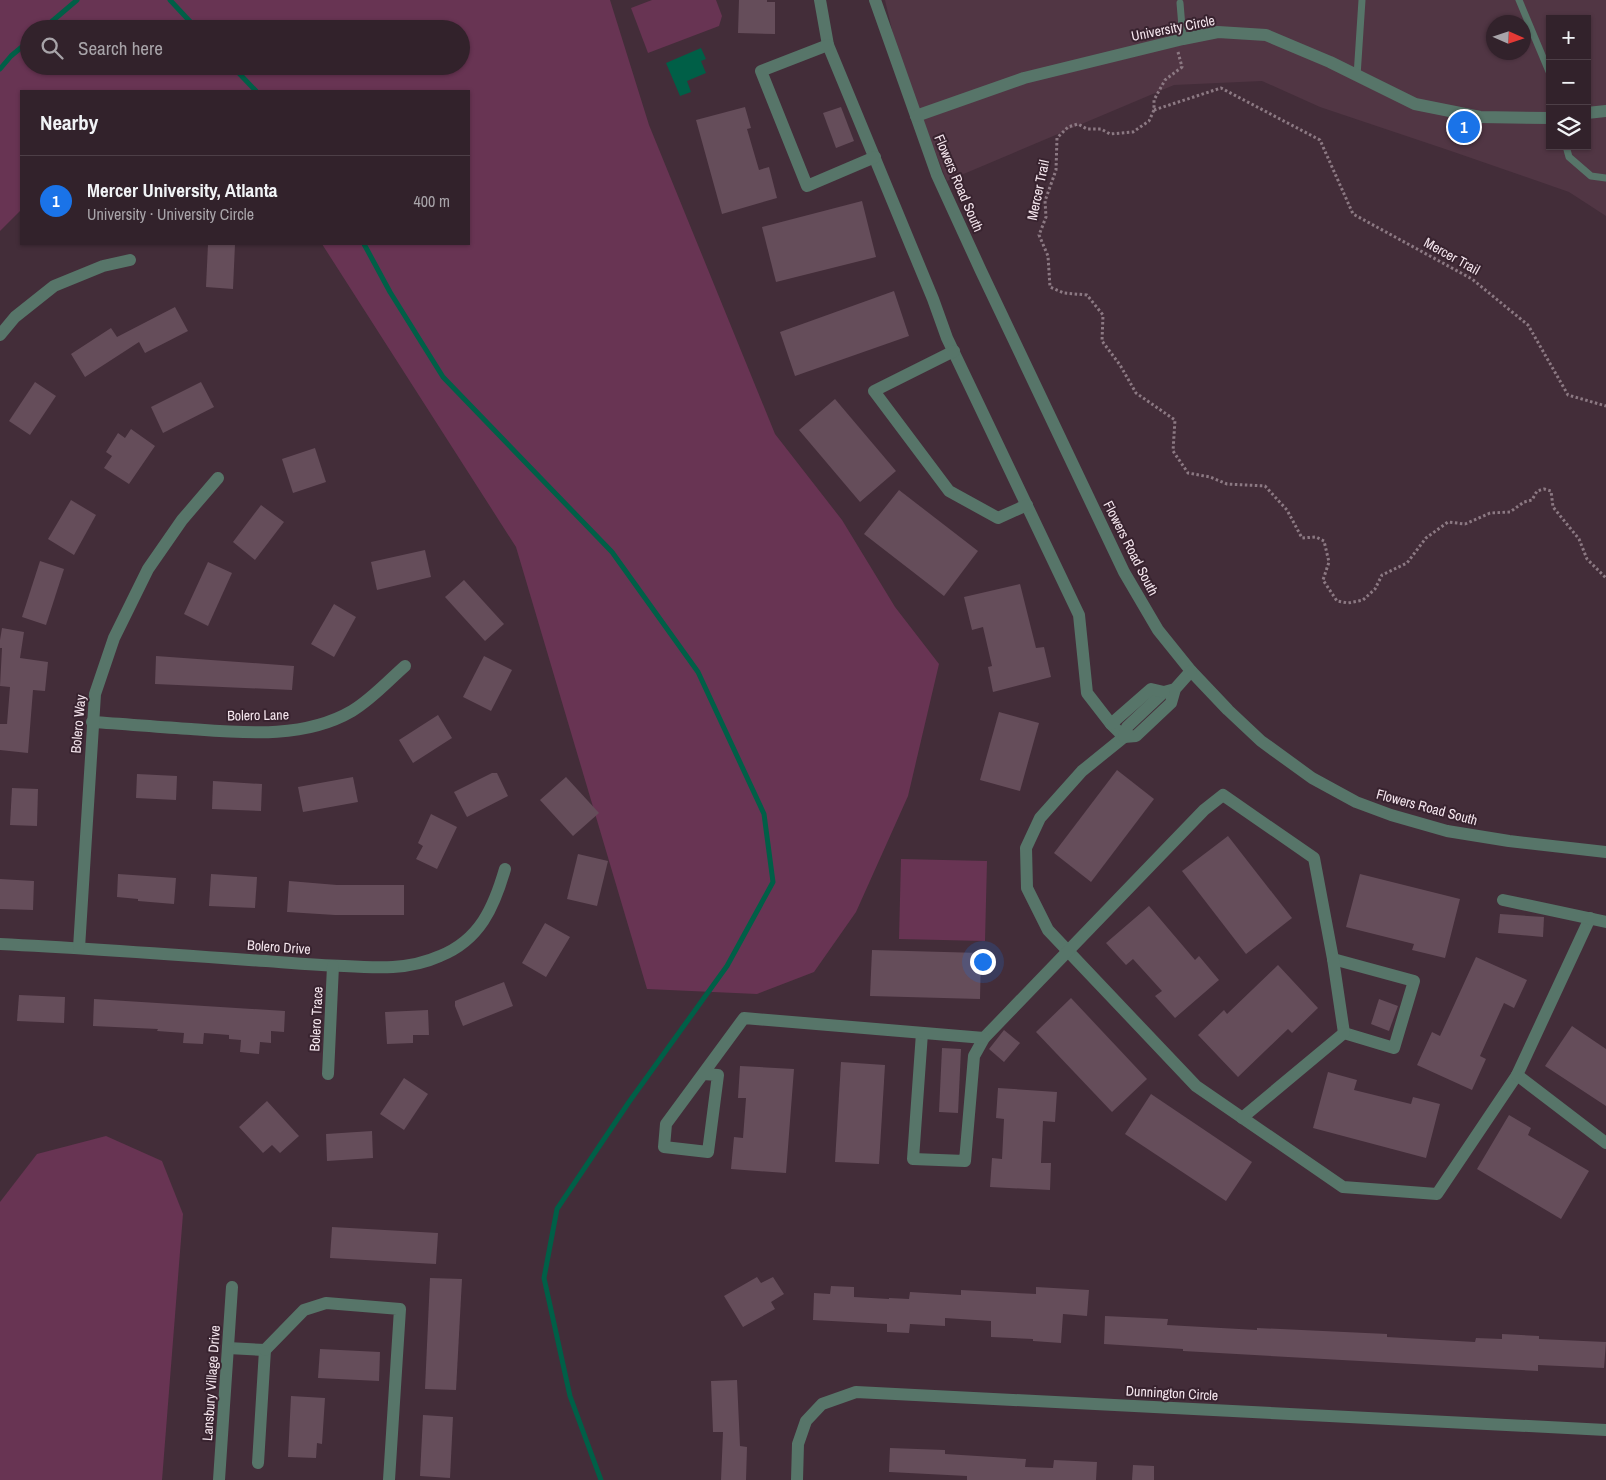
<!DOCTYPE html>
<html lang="en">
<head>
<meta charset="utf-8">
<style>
  body { margin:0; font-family:"Archivo Narrow",sans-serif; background:#3d2f37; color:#f1f3f6 }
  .controls { position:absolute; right:15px; top:15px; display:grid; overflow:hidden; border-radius:0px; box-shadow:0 1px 4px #0004 }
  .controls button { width:45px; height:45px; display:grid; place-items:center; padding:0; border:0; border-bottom:1px solid #4d3f47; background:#32222b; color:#f1f3f6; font:25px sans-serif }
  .compass { position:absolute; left:1486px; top:15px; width:45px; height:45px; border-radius:50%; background:#32222b; box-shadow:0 1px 4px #0004; rotate:93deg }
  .you { position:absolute; left:982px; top:961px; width:18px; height:18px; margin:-12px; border:4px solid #fff; border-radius:50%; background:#1a73e8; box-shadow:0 0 0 8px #1a73e833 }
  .badge { display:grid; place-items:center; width:32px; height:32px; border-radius:50%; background:#1a73e8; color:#fff; font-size:16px; font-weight:700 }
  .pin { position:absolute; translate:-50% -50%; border:2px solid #fff; box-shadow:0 1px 5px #0006 }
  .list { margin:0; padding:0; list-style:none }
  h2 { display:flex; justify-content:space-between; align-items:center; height:65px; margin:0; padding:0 20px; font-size:21px }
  h2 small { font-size:16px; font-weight:400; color:#a8a4a9 }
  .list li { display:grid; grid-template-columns:32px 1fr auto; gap:15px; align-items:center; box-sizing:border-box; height:90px; padding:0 20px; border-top:1px solid #4d3f47 }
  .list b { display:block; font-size:19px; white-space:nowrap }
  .list p { margin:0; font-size:16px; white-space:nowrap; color:#a8a4a9 }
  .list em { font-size:16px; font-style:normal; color:#a8a4a9 }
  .icon { flex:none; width:28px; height:28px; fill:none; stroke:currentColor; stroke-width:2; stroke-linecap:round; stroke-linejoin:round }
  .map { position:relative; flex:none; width:1606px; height:1480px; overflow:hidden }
  .search { position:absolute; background:#32222b; box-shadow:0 1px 4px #0004; left:20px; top:20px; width:450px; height:55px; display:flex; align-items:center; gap:12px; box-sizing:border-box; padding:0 18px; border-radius:28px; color:#a8a4a9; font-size:19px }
  .panel { position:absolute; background:#32222b; box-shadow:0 1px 4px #0004; left:20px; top:90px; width:450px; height:155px; border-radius:0px }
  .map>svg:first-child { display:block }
  .built { fill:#513644; fill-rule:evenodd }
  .green { fill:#683453; fill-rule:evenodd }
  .water { fill:#005f47 }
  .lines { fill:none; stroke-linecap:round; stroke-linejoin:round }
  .stream { stroke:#005f47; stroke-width:5 }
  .building { fill:#654d5a }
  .path { stroke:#8c7983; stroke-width:3; stroke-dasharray:2.5 2.5; stroke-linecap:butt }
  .service { stroke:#577569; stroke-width:7 }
  .minor { stroke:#577569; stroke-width:12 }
  .labels { text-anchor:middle; stroke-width:4; stroke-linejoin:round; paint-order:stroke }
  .street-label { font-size:14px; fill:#f5e6ee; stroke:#38232f }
</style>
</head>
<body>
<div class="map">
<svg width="1606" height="1480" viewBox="0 0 1606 1480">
  <rect width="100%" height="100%" fill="#432d39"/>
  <path class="built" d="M885,0H1606V216L1569,192L1451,151L1320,107L1262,81L1174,85L947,181L901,68ZM1550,19H1587V146H1550ZM1494,22H1524V52H1494Z"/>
  <g class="green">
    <path d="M0,0H610L649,125L775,434L842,520L895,607L939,664L908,796L856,912L814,972L757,994L647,989L516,547L322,244H469V91H21V210L0,231ZM29,29H461V66H29Z"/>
    <path d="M652,0H716L722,16L719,26L648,53L631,8Z"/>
    <path d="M901,859L987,861L985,941L899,939Z"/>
    <path d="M106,1136L162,1161L183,1214L162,1480H0V1202L37,1154Z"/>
  </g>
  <path class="water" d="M701,48L706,59L701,61L706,73L687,81L691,92L680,96L666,63Z"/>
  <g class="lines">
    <g class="stream">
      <path d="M170,0L197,29"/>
      <path d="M43,29L77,0"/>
      <path d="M232,66L256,91"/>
      <path d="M0,69L11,56L29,41"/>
      <path d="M364,244L390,292L443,377L612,552L698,672L764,814L773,882L727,966L629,1102L557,1209L544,1278L570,1396L601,1480"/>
    </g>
  </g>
  <g class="building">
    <path d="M739,0H767V2H775V34L738,33Z"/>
    <path d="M745,107L751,128L747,129L759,170L769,167L777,198L722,214L696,120Z"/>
    <path d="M841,107L854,141L836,148L823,113Z"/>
    <path d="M862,201L876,257L776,282L762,227Z"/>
    <path d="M208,244H235L233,289L206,287Z"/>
    <path d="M894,291L909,336L795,376L780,332Z"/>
    <path d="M175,307L188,331L145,353L139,342L85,377L71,354L111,328L117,337Z"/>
    <path d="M35,382L56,396L30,435L9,421Z"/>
    <path d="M201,382L214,407L163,433L151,407Z"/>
    <path d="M835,399L896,471L860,502L799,430Z"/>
    <path d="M131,429L155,446L129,484L104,468L112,456L106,452L118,433L125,438Z"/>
    <path d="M315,448L326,482L293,493L282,459Z"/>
    <path d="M899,490L978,551L944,596L864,534Z"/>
    <path d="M71,500L96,515L74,555L48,539Z"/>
    <path d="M261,505L284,522L255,560L233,542Z"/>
    <path d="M425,550L431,577L377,590L371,562Z"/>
    <path d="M40,561L64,569L46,625L22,617Z"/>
    <path d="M208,562L232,573L208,626L184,614Z"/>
    <path d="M464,580L504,624L485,641L445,597Z"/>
    <path d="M1020,584L1036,648L1044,647L1051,677L993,692L988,667L992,666L983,627L972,630L964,597Z"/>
    <path d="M334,604L356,617L334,657L311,644Z"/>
    <path d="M2,628L24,632L20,658L48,662L45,691L33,690L28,753L0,750V724H7L10,687L0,686L2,648H0V640Z"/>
    <path d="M156,656L294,666L292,690L155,684Z"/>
    <path d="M484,656L512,670L491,711L463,697Z"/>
    <path d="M999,712L1039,723L1020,791L980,780Z"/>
    <path d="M438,715L452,738L413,763L399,740Z"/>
    <path d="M1117,770L1154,799L1091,882L1054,853Z"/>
    <path d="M492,773H497L508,796L467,817L454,792Z"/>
    <path d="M137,774L177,776L176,800L136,798Z"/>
    <path d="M353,777L358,802L303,812L298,787Z"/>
    <path d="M566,777L599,813L573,836L540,800Z"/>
    <path d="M213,781L262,784L261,811L212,809Z"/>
    <path d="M12,788L38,789L37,826L10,825Z"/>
    <path d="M431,814L457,827L437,869L416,859L423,846L418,843Z"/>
    <path d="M1228,836L1292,918L1246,954L1182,871Z"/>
    <path d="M578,854L608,861L597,906L567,899Z"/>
    <path d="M118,874L176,878L174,904L138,901V899L117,897Z"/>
    <path d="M211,874L257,877L255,908L209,906Z"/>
    <path d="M1360,874L1460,899L1445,958L1412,950L1414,944L1346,927Z"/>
    <path d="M0,879L34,881L33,910L0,909Z"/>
    <path d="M289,881L337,885H404V915H335L287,912Z"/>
    <path d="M1149,906L1195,960L1199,956L1219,980L1175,1018L1155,996L1162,991L1133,959L1126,965L1106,943Z"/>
    <path d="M1500,914L1544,917L1543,937L1498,933Z"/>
    <path d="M545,923L570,937L546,977L522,963Z"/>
    <path d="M872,950L981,953L980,999L870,996Z"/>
    <path d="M1476,957L1527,980L1514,1008L1504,1003L1480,1056L1486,1059L1472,1090L1417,1065L1432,1032L1440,1036Z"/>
    <path d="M1278,965L1318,1008L1292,1033L1288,1029L1238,1077L1198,1035L1224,1010L1227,1014Z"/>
    <path d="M504,982L513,1006L463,1026L455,1006V1001Z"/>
    <path d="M19,995L65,997L64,1023L17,1021Z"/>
    <path d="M1071,998L1147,1079L1112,1112L1036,1032Z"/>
    <path d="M94,999L285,1011L284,1032L271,1031V1043L260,1042L259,1054L240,1052L241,1040L229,1039V1035L204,1033L203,1044L183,1043L184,1033L157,1031L158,1029L93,1026Z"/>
    <path d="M1379,999L1398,1006L1389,1031L1371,1024Z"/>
    <path d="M428,1010L429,1035H413V1043L387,1044L385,1012Z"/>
    <path d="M1572,1026L1606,1049V1106L1545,1066Z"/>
    <path d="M1004,1030L1020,1043L1004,1062L989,1049Z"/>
    <path d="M942,1048L961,1049L958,1113L939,1112Z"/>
    <path d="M841,1062L885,1065L879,1164L835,1162Z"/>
    <path d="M740,1066L794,1069L786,1173L731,1169L734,1137L743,1138L746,1098H738Z"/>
    <path d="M1328,1072L1357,1080L1354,1090L1411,1104L1413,1097L1440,1104L1426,1158L1313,1128Z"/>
    <path d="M404,1078L428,1094L404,1130L380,1114Z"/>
    <path d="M998,1088L1057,1092L1055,1122L1043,1121L1041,1163H1051L1050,1190L990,1187L992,1158L1002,1159L1004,1119L996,1118Z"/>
    <path d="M1151,1094L1252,1162L1226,1201L1125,1134Z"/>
    <path d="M267,1101L299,1136L280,1153L272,1145L263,1153L239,1127Z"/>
    <path d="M1509,1115L1531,1128L1528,1135L1589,1171L1561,1219L1477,1169Z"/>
    <path d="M372,1131L373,1158L327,1161L326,1134Z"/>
    <path d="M332,1227L438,1233L436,1264L330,1258Z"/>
    <path d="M757,1277L761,1283L773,1277L784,1294L771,1302L775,1309L743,1327L724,1296Z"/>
    <path d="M430,1278L462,1279L456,1390L425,1389Z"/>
    <path d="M831,1286L854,1287V1297L889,1299V1298L909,1299L910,1292L961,1295V1290L1036,1294V1287L1089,1290L1087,1316L1063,1314L1061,1343L1033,1341V1339L991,1337V1321L945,1318V1326L910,1324L909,1333L887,1332V1324L813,1320L814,1293L830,1294Z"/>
    <path d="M1105,1316L1168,1319L1167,1325L1257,1330V1328L1387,1334V1337L1475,1342L1476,1338L1502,1339V1334L1539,1336V1339L1606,1342L1604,1368L1538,1365V1371L1183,1351V1349L1104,1344Z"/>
    <path d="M320,1349L380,1352L379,1381L318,1378Z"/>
    <path d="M737,1380L740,1446L747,1447L746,1480H721L723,1432H713L711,1381Z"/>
    <path d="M291,1396L325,1398L322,1444L317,1443L316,1458L288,1457Z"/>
    <path d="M423,1415L453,1417L450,1478L420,1476Z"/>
    <path d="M890,1448L945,1450V1454L1026,1459L1025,1467L1053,1468L1054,1460L1097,1462L1096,1480H967V1476L889,1472Z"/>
    <path d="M1133,1465L1154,1466V1480H1132Z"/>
  </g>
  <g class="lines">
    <g class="path">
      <path d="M1178,52L1182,67L1165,80L1154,100V110L1149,121L1133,132L1110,134L1101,129H1087L1078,124L1068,127L1057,138L1056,170L1045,201L1046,217L1039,235L1048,256L1050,287L1064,293L1087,295L1103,315L1102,341L1120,365L1136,393L1175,420L1173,451L1188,473L1210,477L1227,484L1265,486L1287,510L1302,538L1316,537L1324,541L1329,562L1323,580L1337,601L1348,603L1363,600L1375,589L1382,575L1407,563L1426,538L1448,522L1465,524L1490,513L1510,512L1524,502L1532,500L1537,491L1544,489L1551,491L1553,507L1579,539L1587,559L1606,578"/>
      <path d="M1154,110L1221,88L1320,140L1353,214L1472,279L1528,325L1568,395L1606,406"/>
    </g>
    <g class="service">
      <path d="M1519,0L1550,74"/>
      <path d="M1180,3L1183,39"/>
      <path d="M1357,76L1362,0"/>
      <path d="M1566,146L1569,157L1591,176L1606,178"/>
    </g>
    <g class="minor">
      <path d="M820,0L828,45L933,299L947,338L1079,615L1087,693L1111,724L1124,737L1082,771L1040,818L1026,848L1027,888L1048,930L1196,1086L1343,1187L1437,1194L1517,1075L1590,918"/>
      <path d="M875,0L937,175L981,271L1124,572L1158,630L1191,671L1228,710L1261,741L1312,778L1356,802L1391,815L1447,831L1509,841L1606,852"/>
      <path d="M828,45L761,71L807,186L875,157"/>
      <path d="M1587,113L1606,111"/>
      <path d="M916,116L1024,78L1183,39L1218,32L1266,35L1330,62L1415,104L1480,117L1550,118"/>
      <path d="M0,335L15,317L54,286L103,266L130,260"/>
      <path d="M954,351L874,391L949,491L998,518L1027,505"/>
      <path d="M1175,689L1164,692L1127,727L1124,737L1136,736L1171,703L1175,689L1191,671"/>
      <path d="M92,722C125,724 158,727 191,729C244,733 304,739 352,711C372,699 388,681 405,666"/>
      <path d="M1111,724L1151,689L1164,692"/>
      <path d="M1503,900L1606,922"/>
      <path d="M0,944C83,948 166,954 249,960C281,962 312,965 344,966C377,968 409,970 440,956C480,940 494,907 505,869"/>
      <path d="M79,948L95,694L114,638L148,569L182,520L218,478"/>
      <path d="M1333,959L1414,981L1394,1048L1344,1033"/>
      <path d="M922,1033L913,1159L965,1161L974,1056L984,1038L1204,810L1223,795L1314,858L1333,959L1344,1033"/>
      <path d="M328,1074L333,966"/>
      <path d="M703,1074L718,1075L708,1152L664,1147L666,1124L744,1018L984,1038"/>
      <path d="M1517,1075L1606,1143"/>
      <path d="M1242,1118L1344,1033"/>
      <path d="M228,1348L265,1350L258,1463"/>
      <path d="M265,1350L304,1310L326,1303L400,1309L389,1480"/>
      <path d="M219,1480L232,1287"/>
      <path d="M797,1480L798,1444L806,1421L822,1404L856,1392L1606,1430"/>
    </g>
  </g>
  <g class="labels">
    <g class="street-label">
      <text transform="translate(1173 28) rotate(-11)" y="5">University Circle</text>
      <text transform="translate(959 183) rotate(67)" y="5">Flowers Road South</text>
      <text transform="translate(1038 190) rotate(-78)" y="5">Mercer Trail</text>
      <text transform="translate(1452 256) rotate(29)" y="5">Mercer Trail</text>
      <text transform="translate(1131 548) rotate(63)" y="5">Flowers Road South</text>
      <text transform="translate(258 715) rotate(-1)" y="5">Bolero Lane</text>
      <text transform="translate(78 724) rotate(-85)" y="5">Bolero Way</text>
      <text transform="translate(1427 807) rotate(15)" y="5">Flowers Road South</text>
      <text transform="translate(279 947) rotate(4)" y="5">Bolero Drive</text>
      <text transform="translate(316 1019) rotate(-87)" y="5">Bolero Trace</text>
      <text transform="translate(211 1383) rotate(-86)" y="5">Lansbury Village Drive</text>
      <text transform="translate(1172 1393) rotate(3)" y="5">Dunnington Circle</text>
    </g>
  </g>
</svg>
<div class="controls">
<button>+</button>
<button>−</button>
<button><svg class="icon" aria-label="layers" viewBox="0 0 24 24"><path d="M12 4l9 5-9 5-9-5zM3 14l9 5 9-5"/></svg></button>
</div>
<svg class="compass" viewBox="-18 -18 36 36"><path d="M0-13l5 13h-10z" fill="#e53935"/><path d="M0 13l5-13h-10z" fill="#a8a4a9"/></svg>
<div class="you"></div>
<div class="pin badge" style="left:1464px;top:127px">1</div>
<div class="search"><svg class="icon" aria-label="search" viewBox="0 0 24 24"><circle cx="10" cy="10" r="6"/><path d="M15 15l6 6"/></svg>Search here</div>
<section class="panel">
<h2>Nearby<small></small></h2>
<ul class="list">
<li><span class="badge">1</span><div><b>Mercer University, Atlanta</b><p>University · University Circle</p></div><em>400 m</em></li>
</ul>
</section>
</div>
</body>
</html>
